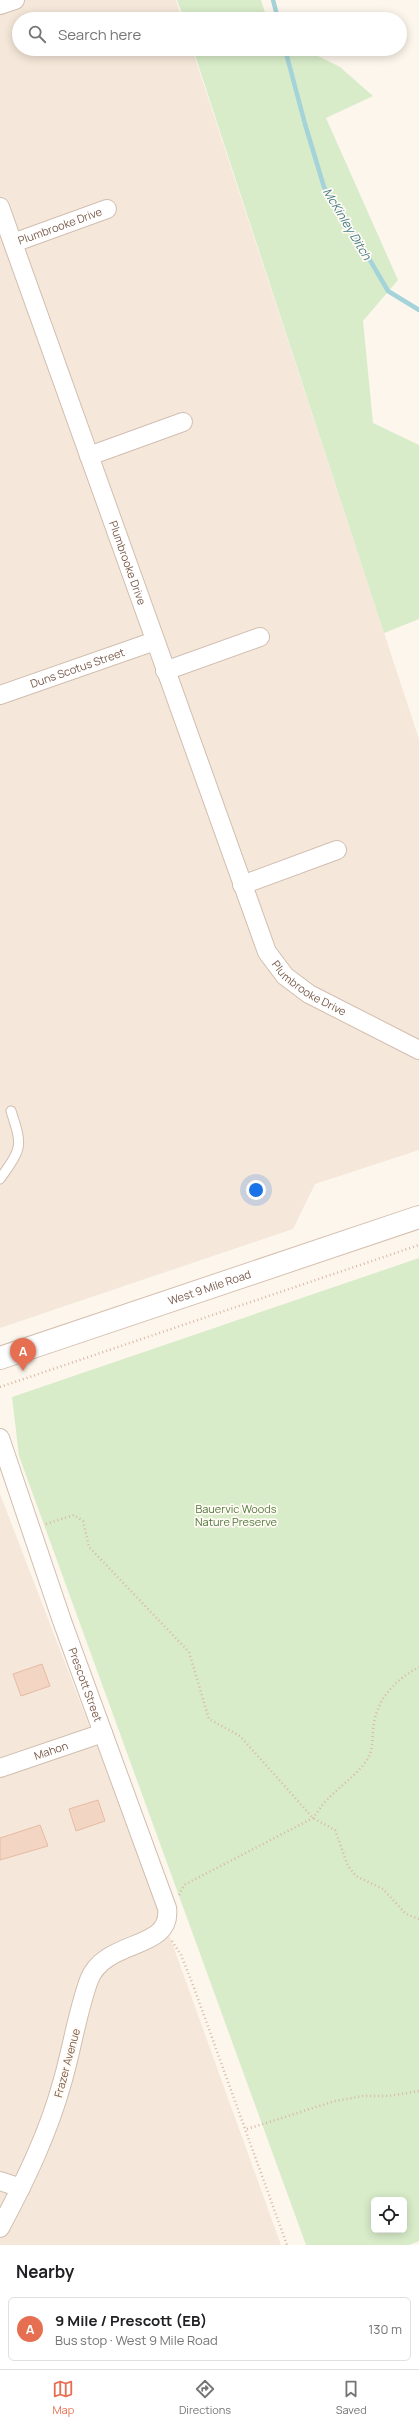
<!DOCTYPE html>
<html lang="en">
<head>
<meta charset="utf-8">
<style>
  body { margin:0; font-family:Manrope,sans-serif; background:#f2f2f2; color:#202124 }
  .controls { position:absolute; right:12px; bottom:12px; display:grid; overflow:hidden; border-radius:6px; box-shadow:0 2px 10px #0003 }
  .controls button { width:36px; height:36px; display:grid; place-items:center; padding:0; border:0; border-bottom:1px solid #e0e0e0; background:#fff; color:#202124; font:20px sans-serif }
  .you { position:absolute; left:256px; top:1190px; width:14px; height:14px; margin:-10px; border:3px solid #fff; border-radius:50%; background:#1a73e8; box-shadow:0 0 0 6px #1a73e833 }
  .badge { display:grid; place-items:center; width:26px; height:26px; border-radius:50%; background:#e76f51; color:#fff; font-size:13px; font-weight:700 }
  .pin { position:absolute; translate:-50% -33px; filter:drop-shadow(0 1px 2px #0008) }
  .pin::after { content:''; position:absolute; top:21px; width:14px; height:12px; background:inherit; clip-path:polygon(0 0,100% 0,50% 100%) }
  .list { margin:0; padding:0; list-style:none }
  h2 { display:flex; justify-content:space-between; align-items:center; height:52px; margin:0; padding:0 16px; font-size:17px }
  h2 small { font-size:13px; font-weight:400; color:#757577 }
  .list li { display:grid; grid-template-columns:26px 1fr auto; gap:12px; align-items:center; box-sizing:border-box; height:64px; margin:0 8px 8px; padding:0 8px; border:1px solid #e0e0e0; border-radius:6px }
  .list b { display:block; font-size:15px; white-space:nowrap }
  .list p { margin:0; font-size:13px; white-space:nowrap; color:#757577 }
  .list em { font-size:13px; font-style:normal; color:#757577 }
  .icon { flex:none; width:22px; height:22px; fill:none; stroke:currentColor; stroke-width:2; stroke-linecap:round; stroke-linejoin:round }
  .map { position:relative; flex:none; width:419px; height:2245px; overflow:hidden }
  .search { position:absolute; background:#fff; box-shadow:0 2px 10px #0003; left:12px; right:12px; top:12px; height:44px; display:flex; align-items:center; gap:10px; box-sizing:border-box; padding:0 14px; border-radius:22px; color:#757577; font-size:15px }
  .sheet { height:124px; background:#fff }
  nav { display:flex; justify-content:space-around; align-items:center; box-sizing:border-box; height:56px; border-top:1px solid #e0e0e0; background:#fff; font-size:11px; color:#757577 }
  nav a { display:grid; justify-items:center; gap:2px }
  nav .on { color:#e76f51 }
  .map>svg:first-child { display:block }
  .residential { fill:#f5e8da }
  .green { fill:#d8ecc9; fill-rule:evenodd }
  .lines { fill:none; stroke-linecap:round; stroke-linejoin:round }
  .stream { stroke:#a5d3da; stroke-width:4.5 }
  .building { fill:#f3d5c3; stroke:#e6bba3 }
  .service-casing { stroke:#d1beb0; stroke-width:11 }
  .minor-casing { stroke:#d1beb0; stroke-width:20 }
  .secondary-casing { stroke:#d6c0b0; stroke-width:24 }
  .path { stroke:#d9b8a5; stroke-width:2.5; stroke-dasharray:1 3; stroke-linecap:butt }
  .service { stroke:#fff; stroke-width:9 }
  .minor { stroke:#fff; stroke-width:18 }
  .secondary { stroke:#fff; stroke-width:22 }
  .labels { text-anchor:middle; stroke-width:3.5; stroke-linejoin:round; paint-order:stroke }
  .street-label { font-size:11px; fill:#7a5c4d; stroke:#fffaf3 }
  .park-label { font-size:11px; fill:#537a41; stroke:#fffaf3 }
  .water-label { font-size:12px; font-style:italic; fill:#437c86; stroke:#fffaf3 }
</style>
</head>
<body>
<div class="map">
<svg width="419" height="2245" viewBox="0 0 419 2245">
  <rect width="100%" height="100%" fill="#fdf6ec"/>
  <g class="residential">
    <path d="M0,0H176L182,19H19V49H192L419,739V1150L315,1184L293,1229L0,1328Z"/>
    <path d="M0,1494L158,1904L281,2245H0Z"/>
  </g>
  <g class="green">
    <path d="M177,0H261L267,19H184Z"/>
    <path d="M193,49H304L340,67L373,96L326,118L398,280L363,321L373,423L419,445V619L384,633Z"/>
    <path d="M419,1258V2241L409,2245H306L19,1456L12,1397ZM374,2200H404V2230H374Z"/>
  </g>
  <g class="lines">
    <g class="stream">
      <path d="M273,0L278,19"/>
      <path d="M285,49L305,124L324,187L350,226L388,291L419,310"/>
    </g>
  </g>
  <g class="building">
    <path d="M42,1664L50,1686L21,1696L13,1674Z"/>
    <path d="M98,1800L105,1821L76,1831L69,1809Z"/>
    <path d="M40,1825L48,1846L0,1860V1838Z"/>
  </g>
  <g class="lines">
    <g class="service-casing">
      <path id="service" d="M0,1179C22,1147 23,1148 11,1111"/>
    </g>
    <g class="minor-casing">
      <g id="minor">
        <path d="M0,5L15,0"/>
        <path id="s1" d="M0,207L267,952L285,976L309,994L419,1050"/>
        <path id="s2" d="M13,243L107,209"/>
        <path d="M89,456L183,422"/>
        <path d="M165,671L260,637"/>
        <path id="s3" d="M0,695L155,641"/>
        <path d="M242,885L337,850"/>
        <path id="s4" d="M0,1438L62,1621L167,1908C173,1951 105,1938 89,1980C77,2013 72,2049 62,2083C48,2134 25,2181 0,2228"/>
        <path id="s5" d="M0,1768L103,1733"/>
        <path d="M0,2181L21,2188"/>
      </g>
    </g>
    <g class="secondary-casing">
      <g id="secondary">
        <path id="s6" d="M0,1358L419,1217"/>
      </g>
    </g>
    <g class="path">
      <path d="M0,1387L419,1245"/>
      <path d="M46,1524L74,1515L83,1521L89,1547L189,1652L209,1719L240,1736L313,1818L335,1830L348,1866L356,1876L383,1889L406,1914L419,1919"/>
      <path d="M179,1895L184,1885L313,1818C318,1812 322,1804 328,1799C341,1785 356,1776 367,1760C373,1750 372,1742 373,1731C375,1701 393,1681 419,1667"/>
      <path d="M172,1941L181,1955L193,1985L287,2245"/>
      <path d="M247,2129L335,2101L363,2096H389L419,2091"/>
    </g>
    <use href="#service" class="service"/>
    <use href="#minor" class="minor"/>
    <use href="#secondary" class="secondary"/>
  </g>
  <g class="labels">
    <g class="street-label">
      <text dy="4" stroke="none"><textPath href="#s2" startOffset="50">Plumbrooke Drive</textPath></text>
      <text dy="4" stroke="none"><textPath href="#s1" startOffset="378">Plumbrooke Drive</textPath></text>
      <text dy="4" stroke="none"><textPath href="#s3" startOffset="82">Duns Scotus Street</textPath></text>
      <text dy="4" stroke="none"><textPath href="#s1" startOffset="848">Plumbrooke Drive</textPath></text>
      <text dy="4" stroke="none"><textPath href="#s6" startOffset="221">West 9 Mile Road</textPath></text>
      <text dy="4" stroke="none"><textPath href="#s4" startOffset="261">Prescott Street</textPath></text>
      <text dy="4" stroke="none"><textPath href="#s5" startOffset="54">Mahon</textPath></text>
      <text transform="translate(67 2063) rotate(-75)" y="4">Frazer Avenue</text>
    </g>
    <g class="park-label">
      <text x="236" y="1513">Bauervic Woods<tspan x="236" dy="13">Nature Preserve</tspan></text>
    </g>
    <g class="water-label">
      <text transform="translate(347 224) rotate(59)" y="4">McKinley Ditch</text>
    </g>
  </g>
</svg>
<div class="controls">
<button><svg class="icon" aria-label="locate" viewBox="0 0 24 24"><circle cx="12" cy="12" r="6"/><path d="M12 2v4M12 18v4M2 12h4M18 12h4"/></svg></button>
</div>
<div class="you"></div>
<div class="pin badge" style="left:23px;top:1371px">A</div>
<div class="search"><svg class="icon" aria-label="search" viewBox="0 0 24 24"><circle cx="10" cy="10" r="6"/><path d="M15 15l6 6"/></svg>Search here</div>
</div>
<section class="sheet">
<h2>Nearby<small></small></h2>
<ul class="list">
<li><span class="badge">A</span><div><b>9 Mile / Prescott (EB)</b><p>Bus stop · West 9 Mile Road</p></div><em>130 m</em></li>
</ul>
</section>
<nav>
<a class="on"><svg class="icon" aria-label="map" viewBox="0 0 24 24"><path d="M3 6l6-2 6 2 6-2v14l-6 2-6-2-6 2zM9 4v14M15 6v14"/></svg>Map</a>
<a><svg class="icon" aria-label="directions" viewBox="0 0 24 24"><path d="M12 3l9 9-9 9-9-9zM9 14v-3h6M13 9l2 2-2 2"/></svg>Directions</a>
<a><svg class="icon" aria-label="saved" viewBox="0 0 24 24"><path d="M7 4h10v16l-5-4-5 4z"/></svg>Saved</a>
</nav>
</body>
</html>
